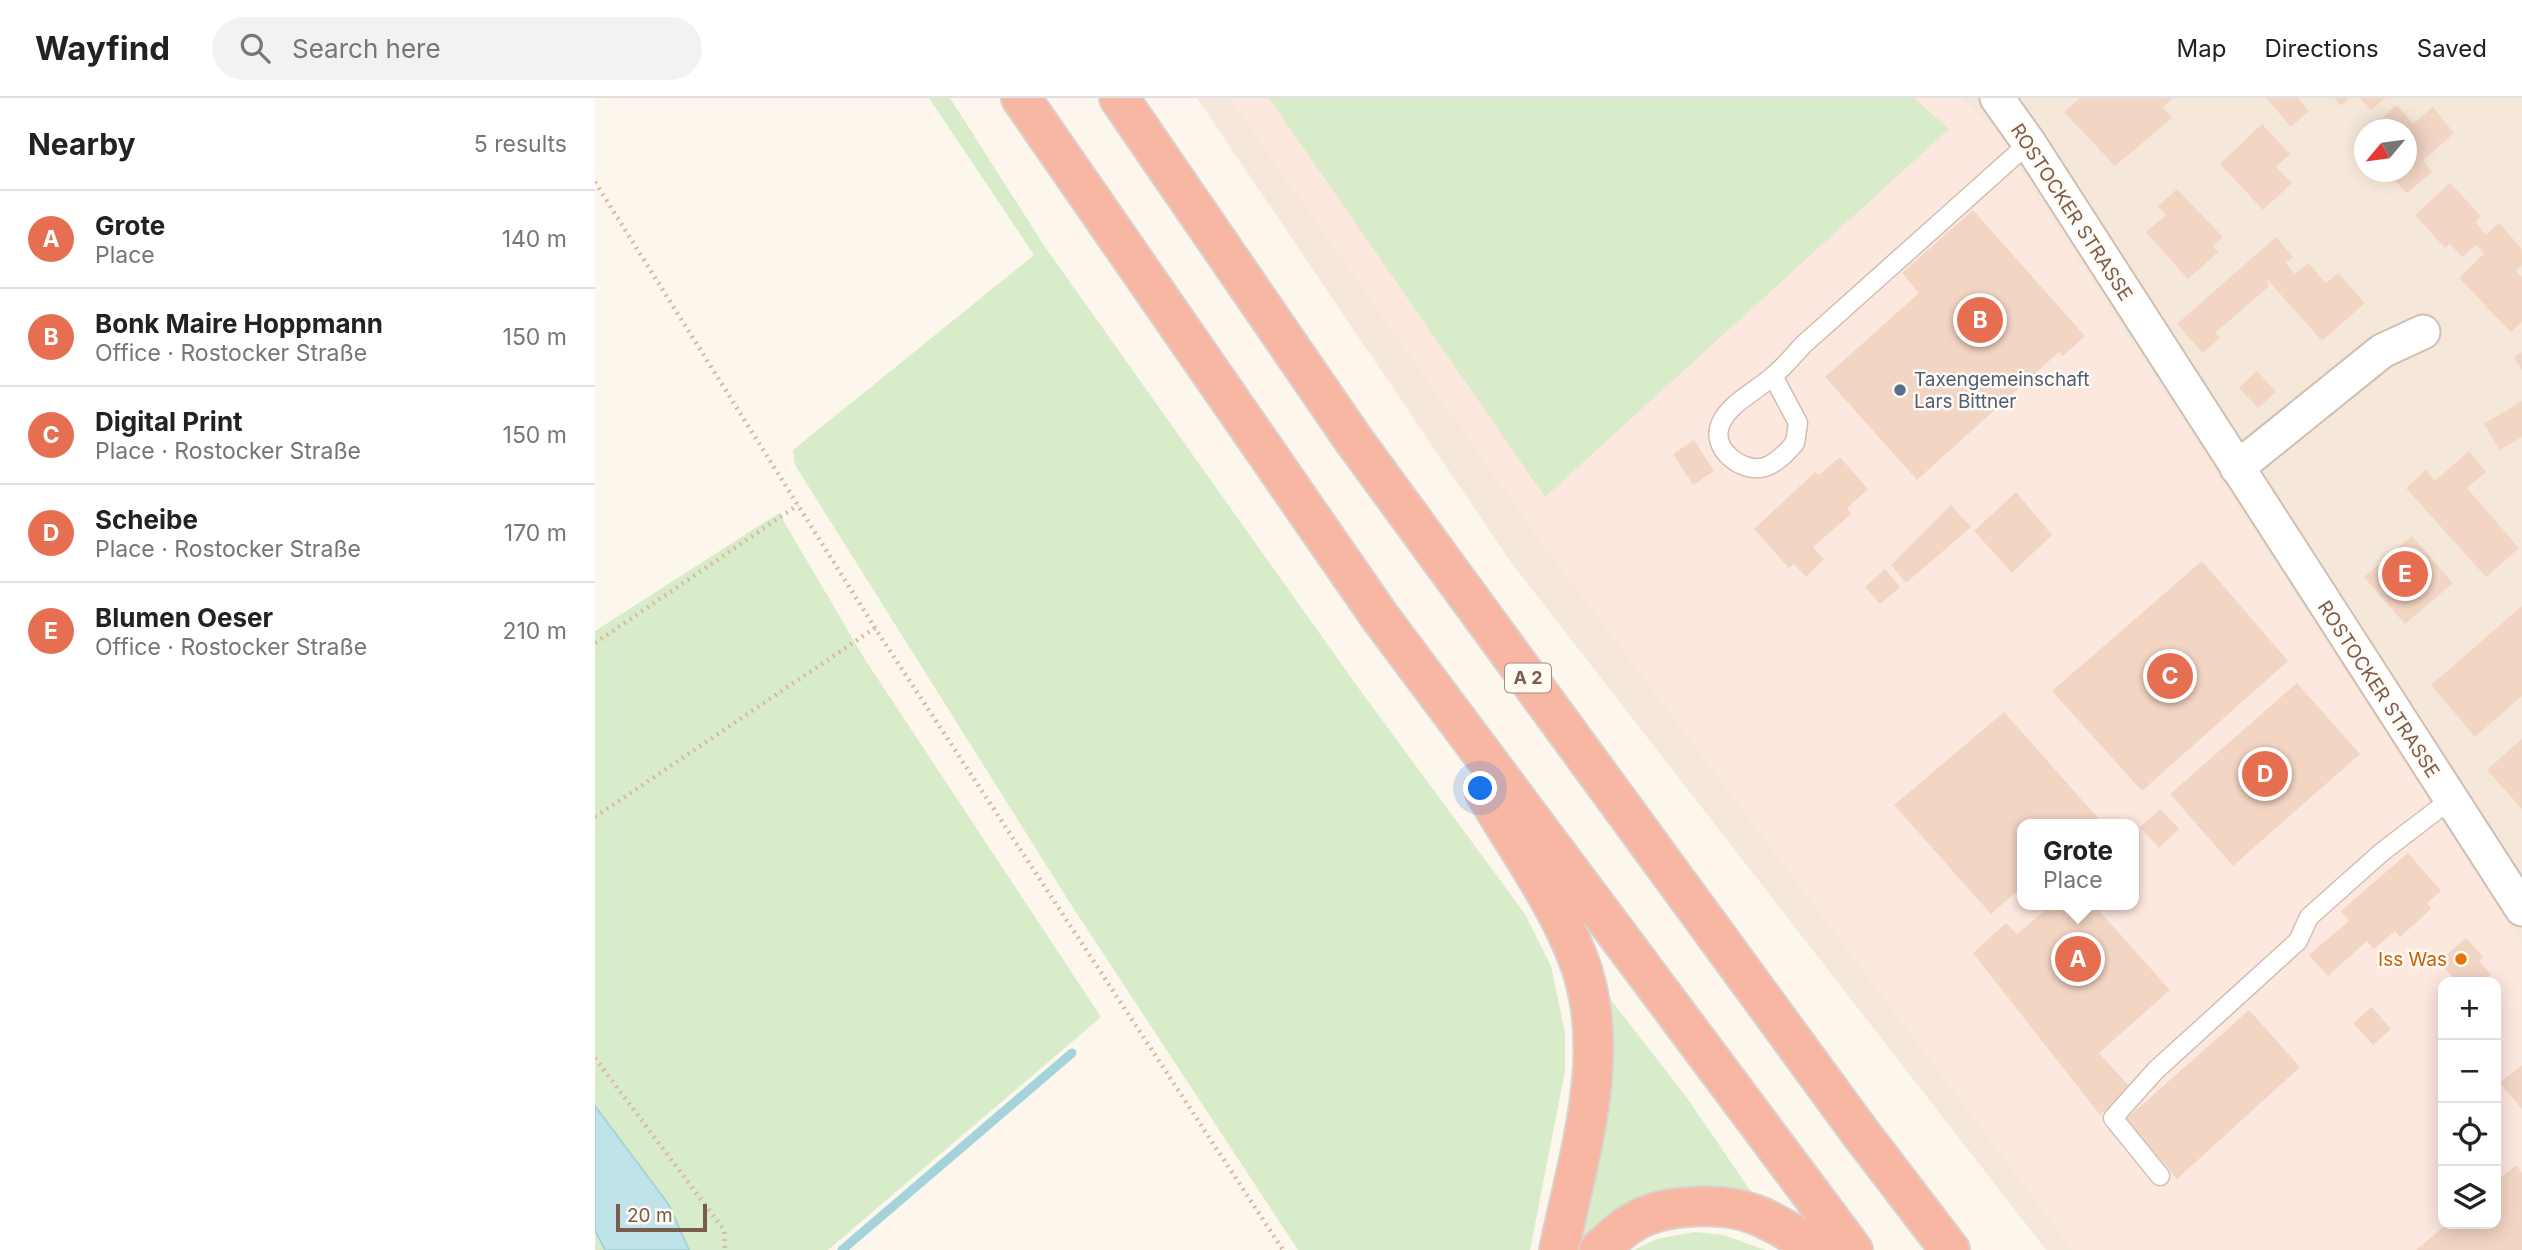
<!DOCTYPE html>
<html lang="en">
<head>
<meta charset="utf-8">
<style>
  body { margin:0; font-family:Inter,sans-serif; background:#f2f2f2; color:#222 }
  .controls { position:absolute; right:21px; bottom:21px; display:grid; overflow:hidden; border-radius:14px; box-shadow:0 4px 18px #0003 }
  .controls button { width:63px; height:63px; display:grid; place-items:center; padding:0; border:0; border-bottom:2px solid #e0e0e0; background:#fff; color:#222; font:35px sans-serif }
  .compass { position:absolute; left:1759px; top:21px; width:63px; height:63px; border-radius:50%; background:#fff; box-shadow:0 4px 18px #0003; rotate:241deg }
  .scale { position:absolute; left:21px; bottom:18px; width:91px; box-sizing:border-box; padding-left:7px; border:4px solid #7a5c4d; border-top:0; font-size:19px; line-height:24px; white-space:nowrap; color:#7a5c4d; -webkit-text-stroke:5px #fffaf3; paint-order:stroke }
  .you { position:absolute; left:886px; top:691px; width:24px; height:24px; margin:-18px; border:5px solid #fff; border-radius:50%; background:#1a73e8; box-shadow:0 0 0 10px #1a73e833 }
  .badge { display:grid; place-items:center; width:46px; height:46px; border-radius:50%; background:#e76f51; color:#fff; font-size:23px; font-weight:700 }
  .pin { position:absolute; translate:-50% -50%; border:4px solid #fff; box-shadow:0 2px 7px #0006 }
  .popup { position:absolute; left:1422px; top:721px; width:122px; height:91px; box-sizing:border-box; display:grid; place-content:center; border-radius:14px; background:#fff; filter:drop-shadow(0 2px 5px #0005); font-size:23px; white-space:nowrap; color:#767676 }
  .popup b { font-size:26px; color:#222 }
  .popup::after { content:''; position:absolute; left:50%; top:100%; margin-left:-14px; border:14px solid transparent; border-top-color:#fff }
  .list { margin:0; padding:0; list-style:none }
  h2 { display:flex; justify-content:space-between; align-items:center; height:91px; margin:0; padding:0 28px; font-size:30px }
  h2 small { font-size:23px; font-weight:400; color:#767676 }
  .list li { display:grid; grid-template-columns:46px 1fr auto; gap:21px; align-items:center; box-sizing:border-box; height:98px; padding:0 28px; border-top:2px solid #e0e0e0 }
  .list b { display:block; font-size:26px; white-space:nowrap }
  .list p { margin:0; font-size:23px; white-space:nowrap; color:#767676 }
  .list em { font-size:23px; font-style:normal; color:#767676 }
  .icon { flex:none; width:38px; height:38px; fill:none; stroke:currentColor; stroke-width:2; stroke-linecap:round; stroke-linejoin:round }
  .map { position:relative; flex:none; width:1927px; height:1152px; overflow:hidden }
  header { display:flex; align-items:center; gap:42px; box-sizing:border-box; height:98px; padding:0 35px; background:#fff; border-bottom:2px solid #e0e0e0 }
  header strong { font-size:33px }
  nav { display:flex; gap:38px; margin-inline-start:auto; font-size:24px }
  .search { width:490px; height:63px; background:#f2f2f2; display:flex; align-items:center; gap:18px; box-sizing:border-box; padding:0 24px; border-radius:38px; color:#767676; font-size:26px }
  main { display:flex }
  aside { flex:1; background:#fff }
  .map>svg:first-child { display:block }
  .residential { fill:#f5e8da; fill-rule:evenodd }
  .commercial { fill:#fde8e0; fill-rule:evenodd }
  .green { fill:#d8ecc9 }
  .water { fill:#bfe3e8; stroke:#a5d3da; stroke-width:2 }
  .lines { fill:none; stroke-linecap:round; stroke-linejoin:round }
  .stream { stroke:#a5d3da; stroke-width:9 }
  .building { fill:#f3d5c3 }
  .lane-casing { stroke:#d1beb0; stroke-width:21 }
  .street-casing { stroke:#d1beb0; stroke-width:37 }
  .highway-casing { stroke:#dad1cd; stroke-width:42 }
  .path { stroke:#d9b8a5; stroke-width:4.5; stroke-dasharray:2 5; stroke-linecap:butt }
  .lane { stroke:#fff; stroke-width:18 }
  .street { stroke:#fff; stroke-width:33 }
  .highway { stroke:#f7b7a3; stroke-width:38 }
  .service-dot { fill:#5c6f8a; stroke:#fffaf3; stroke-width:2.5 }
  .food-dot { fill:#e8710a; stroke:#fffaf3; stroke-width:2.5 }
  .labels { text-anchor:middle; stroke-width:5; stroke-linejoin:round; paint-order:stroke }
  .shield { fill:#fffaf3; stroke:#a28b7f; stroke-width:2 }
  .shield-label { font-size:18px; font-weight:bold; fill:#7a5c4d }
  .street-label { font-size:19px; fill:#7a5c4d; stroke:#fffaf3 }
  .service-label { font-size:19px; fill:#4e5e75; stroke:#fffaf3; text-anchor:start }
  .food-label { font-size:19px; fill:#c56008; stroke:#fffaf3; text-anchor:end }
</style>
</head>
<body>
<header>
<strong>Wayfind</strong>
<div class="search"><svg class="icon" aria-label="search" viewBox="0 0 24 24"><circle cx="10" cy="10" r="6"/><path d="M15 15l6 6"/></svg>Search here</div>
<nav><a>Map</a><a>Directions</a><a>Saved</a></nav>
</header>
<main>
<aside>
<h2>Nearby<small>5 results</small></h2>
<ul class="list">
<li><span class="badge">A</span><div><b>Grote</b><p>Place</p></div><em>140 m</em></li>
<li><span class="badge">B</span><div><b>Bonk Maire Hoppmann</b><p>Office · Rostocker Straße</p></div><em>150 m</em></li>
<li><span class="badge">C</span><div><b>Digital Print</b><p>Place · Rostocker Straße</p></div><em>150 m</em></li>
<li><span class="badge">D</span><div><b>Scheibe</b><p>Place · Rostocker Straße</p></div><em>170 m</em></li>
<li><span class="badge">E</span><div><b>Blumen Oeser</b><p>Office · Rostocker Straße</p></div><em>210 m</em></li>
</ul>
</aside>
<div class="map">
<svg width="1927" height="1152" viewBox="0 0 1927 1152">
  <rect width="100%" height="100%" fill="#fdf6ec"/>
  <path class="residential" d="M602,0H1927V1152H1451L915,463ZM1770,32H1812V74H1770ZM1427,726H1539V807H1427ZM1848,884H1901V1126H1848Z"/>
  <path class="commercial" d="M634,0H1366L1396,27L1927,847V1152H1478L943,440ZM1427,726H1539V807H1427ZM1848,884H1901V1126H1848Z"/>
  <g class="green">
    <path d="M334,0H355L450,149L762,588L930,816L956,868L970,935V973L935,1152H703L475,805L200,367L198,352L439,157Z"/>
    <path d="M674,0H1319L1354,31L950,399Z"/>
    <path d="M184,415L269,560L506,919L233,1152H0V533Z"/>
    <path d="M1016,902L1092,1000L1161,1101L985,1152H975L1012,982Z"/>
    <path d="M1100,1134L1128,1137L1171,1152H1039L1062,1141Z"/>
  </g>
  <path class="water" d="M0,1008L74,1107L94,1152H10L0,1132Z"/>
  <g class="lines">
    <path class="stream" d="M247,1152L477,955"/>
  </g>
  <g class="building">
    <path d="M1485,0H1578L1568,9L1577,20L1520,68L1469,14Z"/>
    <path d="M1671,0H1703L1714,13L1696,29Z"/>
    <path d="M1739,0H1754L1746,8Z"/>
    <path d="M1765,0H1790L1776,12Z"/>
    <path d="M1802,7L1818,26L1838,9L1859,35L1828,62L1837,74L1812,95L1791,74H1812V32H1773Z"/>
    <path d="M1667,26L1695,56L1681,69L1697,85L1668,112L1625,66Z"/>
    <path d="M1855,85L1886,118L1880,124L1891,137L1904,125L1927,151V168L1921,173L1927,179V224L1916,234L1864,180L1889,156L1881,147L1867,159L1855,146L1850,150L1820,117Z"/>
    <path d="M1582,91L1628,139L1618,147L1623,154L1593,181L1551,134L1571,117L1563,108Z"/>
    <path d="M1378,112L1490,238L1468,258L1464,254L1322,382L1230,279L1324,195L1307,175Z"/>
    <path d="M1681,139L1698,159L1691,165L1700,176L1713,165L1731,185L1743,175L1770,205L1727,243L1672,181L1674,188L1620,235L1625,240L1608,255L1582,226Z"/>
    <path d="M1927,254V272L1919,259Z"/>
    <path d="M1662,273L1681,294L1663,310L1644,290Z"/>
    <path d="M1927,303V339L1905,352L1889,326Z"/>
    <path d="M1099,342L1119,373L1098,387L1078,356Z"/>
    <path d="M1874,353L1891,374L1872,390L1924,450L1891,479L1811,390L1831,372L1840,383Z"/>
    <path d="M1245,359L1273,391L1252,410L1256,416L1218,449L1229,461L1211,479L1199,466L1194,470L1159,431L1220,374L1224,377Z"/>
    <path d="M1421,394L1457,437L1417,475L1379,433Z"/>
    <path d="M1356,407L1376,429L1311,485L1296,467Z"/>
    <path d="M1817,438L1858,485L1810,526L1769,479Z"/>
    <path d="M1607,463L1693,563L1547,693L1457,593Z"/>
    <path d="M1290,471L1305,489L1285,506L1270,489Z"/>
    <path d="M1927,508V598L1880,639L1836,587Z"/>
    <path d="M1702,585L1765,656L1638,768L1575,696Z"/>
    <path d="M1409,614L1503,720L1497,726H1427V789L1396,816L1299,707Z"/>
    <path d="M1927,641V711L1892,672Z"/>
    <path d="M1565,711L1584,731L1564,750L1545,729Z"/>
    <path d="M1813,755L1846,793L1832,805L1836,811L1805,839L1800,833L1779,851L1772,843L1733,878L1714,857L1754,823L1746,813Z"/>
    <path d="M1456,807H1499L1575,892L1504,955L1536,990L1505,1017L1378,855L1411,825L1422,836Z"/>
    <path d="M1871,840L1888,859L1884,863L1896,877L1888,884H1862L1844,863Z"/>
    <path d="M1777,909L1796,931L1778,947L1758,925Z"/>
    <path d="M1654,912L1705,969L1582,1081L1531,1021Z"/>
    <path d="M1927,967V1011L1905,985Z"/>
    <path d="M1921,1067L1927,1075V1152H1821L1852,1126H1901V1084Z"/>
  </g>
  <g class="lines">
    <g class="lane-casing">
      <g id="lane">
        <path d="M1178,278L1203,325L1200,345C1192,354 1182,365 1170,369C1147,376 1114,350 1126,325C1135,305 1161,293 1178,278C1189,269 1198,258 1208,247L1434,45"/>
        <path d="M1565,1078L1518,1020L1561,972L1703,843L1714,819L1787,754L1855,702"/>
      </g>
    </g>
    <g class="street-casing">
      <g id="street">
        <path d="M1402,0L1434,45L1927,811"/>
        <path d="M1642,370L1787,253L1828,234"/>
      </g>
    </g>
    <g class="highway-casing">
      <g id="highway">
        <path d="M426,0L785,519L1258,1152"/>
        <path d="M524,0L758,341L1264,1033L1355,1152"/>
        <path d="M890,695C921,748 960,801 982,858C1020,951 983,1059 964,1152"/>
        <path d="M1004,1152C1016,1141 1027,1130 1042,1122C1072,1106 1127,1104 1159,1116C1183,1125 1203,1140 1226,1152"/>
      </g>
    </g>
    <g class="path">
      <path d="M0,84L280,530L688,1152"/>
      <path d="M0,545L203,407"/>
      <path d="M0,719L280,530"/>
      <path d="M0,960L129,1132L130,1152"/>
    </g>
    <use href="#lane" class="lane"/>
    <use href="#street" class="street"/>
    <use href="#highway" class="highway"/>
  </g>
  <circle class="service-dot" cx="1305" cy="292" r="7"/>
  <circle class="food-dot" cx="1866" cy="861" r="7"/>
  <g class="labels">
    <rect class="shield" x="910" y="565.5" width="46" height="29" rx="5"/>
    <g class="shield-label">
      <text x="933" y="586">A 2</text>
    </g>
    <g class="street-label">
      <text transform="translate(1477 114) rotate(57)" y="7">ROSTOCKER STRASSE</text>
      <text transform="translate(1784 591) rotate(57)" y="7">ROSTOCKER STRASSE</text>
    </g>
    <g class="service-label">
      <text x="1319" y="288">Taxengemeinschaft<tspan x="1319" dy="22">Lars Bittner</tspan></text>
    </g>
    <g class="food-label">
      <text x="1852" y="868">Iss Was</text>
    </g>
  </g>
</svg>
<div class="controls">
<button>+</button>
<button>−</button>
<button><svg class="icon" aria-label="locate" viewBox="0 0 24 24"><circle cx="12" cy="12" r="6"/><path d="M12 2v4M12 18v4M2 12h4M18 12h4"/></svg></button>
<button><svg class="icon" aria-label="layers" viewBox="0 0 24 24"><path d="M12 4l9 5-9 5-9-5zM3 14l9 5 9-5"/></svg></button>
</div>
<svg class="compass" viewBox="-18 -18 36 36"><path d="M0-13l5 13h-10z" fill="#e53935"/><path d="M0 13l5-13h-10z" fill="#767676"/></svg>
<div class="scale">20 m</div>
<div class="you"></div>
<div class="pin badge" style="left:1483px;top:861px">A</div>
<div class="popup"><b>Grote</b>Place</div>
<div class="pin badge" style="left:1385px;top:222px">B</div>
<div class="pin badge" style="left:1575px;top:578px">C</div>
<div class="pin badge" style="left:1670px;top:676px">D</div>
<div class="pin badge" style="left:1810px;top:476px">E</div>
</div>
</main>
</body>
</html>
